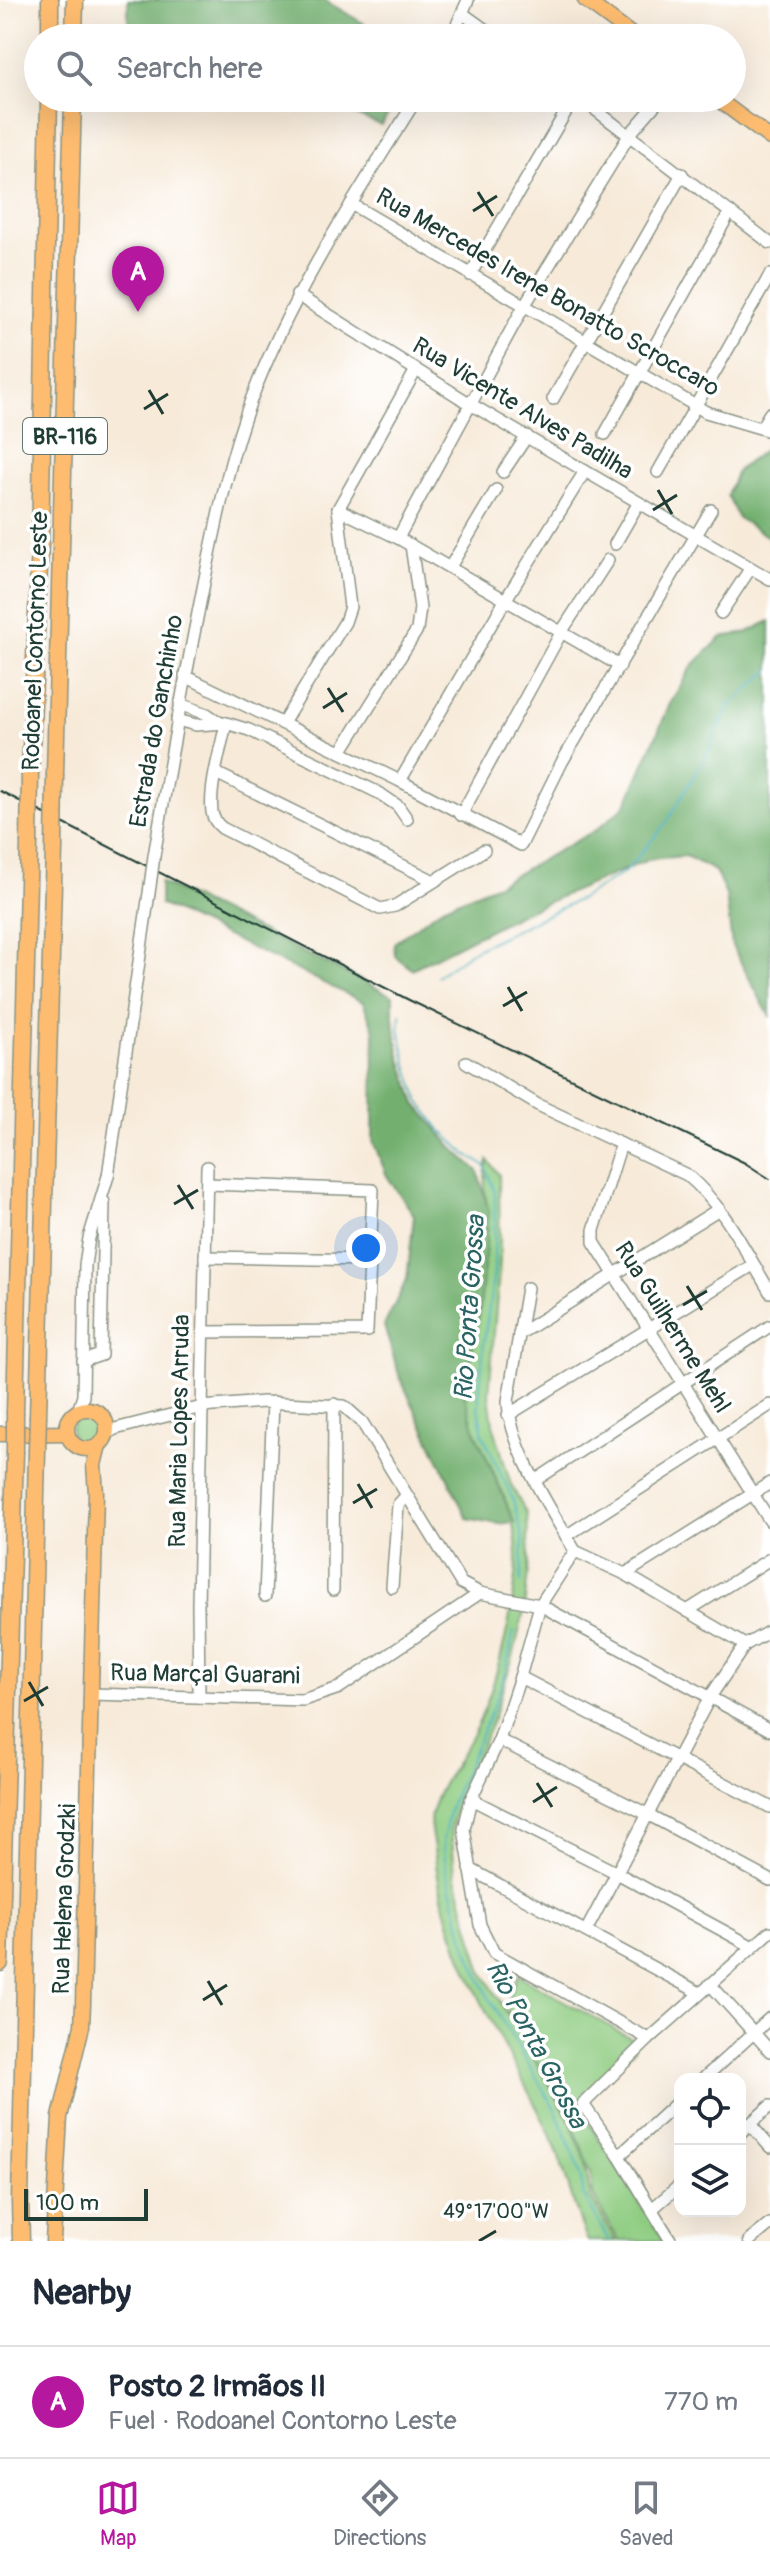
<!DOCTYPE html>
<html lang="en">
<head>
<meta charset="utf-8">
<style>
  body { margin:0; font-family:Pangolin,sans-serif; background:#f6f6f7; color:#1f2937 }
  .controls { position:absolute; right:24px; bottom:24px; display:grid; overflow:hidden; border-radius:16px; box-shadow:0 8px 32px #0002 }
  .controls button { width:72px; height:72px; display:grid; place-items:center; padding:0; border:0; border-bottom:2px solid #e0e1e3; background:#fff; color:#1f2937; font:40px sans-serif }
  .scale { position:absolute; left:24px; bottom:20px; width:124px; box-sizing:border-box; padding-left:8px; border:4px solid #1f3d34; border-top:0; font-size:22px; line-height:28px; white-space:nowrap; color:#1f3d34; -webkit-text-stroke:6px #fff; paint-order:stroke }
  .you { position:absolute; left:366px; top:1248px; width:28px; height:28px; margin:-20px; border:6px solid #fff; border-radius:50%; background:#1a73e8; box-shadow:0 0 0 12px #1a73e833 }
  .badge { display:grid; place-items:center; width:52px; height:52px; border-radius:50%; background:#b5179e; color:#fff; font-size:26px; font-weight:700 }
  .pin { position:absolute; translate:-50% -66px; filter:drop-shadow(0 2px 4px #0008) }
  .pin::after { content:''; position:absolute; top:42px; width:28px; height:24px; background:inherit; clip-path:polygon(0 0,100% 0,50% 100%) }
  .list { margin:0; padding:0; list-style:none }
  h2 { display:flex; justify-content:space-between; align-items:center; height:104px; margin:0; padding:0 32px; font-size:34px }
  h2 small { font-size:26px; font-weight:400; color:#747a83 }
  .list li { display:grid; grid-template-columns:52px 1fr auto; gap:24px; align-items:center; box-sizing:border-box; height:112px; padding:0 32px; border-top:2px solid #e0e1e3 }
  .list b { display:block; font-size:30px; white-space:nowrap }
  .list p { margin:0; font-size:26px; white-space:nowrap; color:#747a83 }
  .list em { font-size:26px; font-style:normal; color:#747a83 }
  .icon { flex:none; width:44px; height:44px; fill:none; stroke:currentColor; stroke-width:2; stroke-linecap:round; stroke-linejoin:round }
  .map { position:relative; flex:none; width:770px; height:2241px; overflow:hidden }
  .search { position:absolute; background:#fff; box-shadow:0 8px 32px #0002; left:24px; right:24px; top:24px; height:88px; display:flex; align-items:center; gap:20px; box-sizing:border-box; padding:0 28px; border-radius:44px; color:#747a83; font-size:30px }
  .sheet { height:216px; background:#fff }
  nav { display:flex; justify-content:space-around; align-items:center; box-sizing:border-box; height:112px; border-top:2px solid #e0e1e3; background:#fff; font-size:22px; color:#747a83 }
  nav a { display:grid; justify-items:center; gap:4px }
  nav .on { color:#b5179e }
  .map>svg:first-child { display:block }
  .green { fill:#8fcc81; stroke:#57845a; stroke-width:2 }
  .forest { fill:#73b06f; stroke:#497652; stroke-width:2 }
  .lines { fill:none; stroke-linecap:round; stroke-linejoin:round }
  .stream { stroke:#3cabba; stroke-width:2 }
  .minor-casing { stroke:#8b9486; stroke-width:14 }
  .major-casing { stroke:#8b9486; stroke-width:17 }
  .highway-casing { stroke:#8b9486; stroke-width:19 }
  .minor { stroke:#fff; stroke-width:11 }
  .major { stroke:#fdbc6f; stroke-width:14 }
  .highway { stroke:#fdbc6f; stroke-width:16 }
  .rail { stroke:#1f3d34; stroke-width:2 }
  .minor-bridge-casing { stroke:#8b9486; stroke-width:14; stroke-linecap:butt }
  .highway-bridge-casing { stroke:#8b9486; stroke-width:19; stroke-linecap:butt }
  .minor-bridge { stroke:#fff; stroke-width:11 }
  .highway-bridge { stroke:#fdbc6f; stroke-width:16 }
  .ticks { fill:none; stroke:#1f3d34; stroke-width:3 }
  .labels { text-anchor:middle; stroke-width:7; stroke-linejoin:round; paint-order:stroke }
  .shield { fill:#fff; stroke:#627771; stroke-width:2 }
  .shield-label { font-size:22px; font-weight:bold; fill:#1f3d34 }
  .street-label { font-size:24px; fill:#1f3d34; stroke:#fff }
  .water-label { font-size:26px; font-style:italic; fill:#296463; stroke:#fff }
  .ticks-label { font-size:20px; text-anchor:middle; fill:#1f3d34; stroke:#fff; stroke-width:7; stroke-linejoin:round; paint-order:stroke }
</style>
</head>
<body>
<div class="map">
<svg width="770" height="2241" viewBox="0 0 770 2241">
  <rect width="100%" height="100%" fill="#fff"/>
  <filter id="ink" filterUnits="userSpaceOnUse"><feTurbulence type="fractalNoise" baseFrequency=".0125" numOctaves="2"/><feDisplacementMap in="SourceGraphic" scale="16" xChannelSelector="R" yChannelSelector="G"/><feConvolveMatrix kernelMatrix="1 2 1 2 8 2 1 2 1" color-interpolation-filters="sRGB"/></filter>
  <filter id="wash" filterUnits="userSpaceOnUse"><feTurbulence type="fractalNoise" baseFrequency=".006" numOctaves="4" result="noise"/><feDisplacementMap in="SourceGraphic" scale="32" xChannelSelector="R" yChannelSelector="G"/><feGaussianBlur stdDeviation="1.8" result="paint"/><feColorMatrix in="noise" values="0 0 0 0 0 0 0 0 0 0 0 0 0 0 0 0 0 1.4 0 .05"/><feComposite in="paint" operator="in"/></filter>
  <g filter="url(#wash)">
    <rect width="100%" height="100%" fill="#f7ead9"/>
    <g class="green">
      <path d="M488,1160L499,1175L500,1259L489,1395L493,1424L511,1485L527,1514L529,1561L524,1611L513,1657L491,1725L459,1797L451,1827L455,1874L481,1969L570,2121L586,2162L590,2196L616,2241H588C571,2204 565,2164 547,2128C503,2038 446,1957 435,1856C434,1843 428,1826 431,1814C440,1779 468,1750 481,1717C498,1677 516,1602 517,1558C517,1495 474,1452 464,1393C462,1380 470,1364 472,1351C479,1312 482,1271 487,1231C490,1203 480,1188 488,1160Z"/>
      <circle cx="87" cy="1430" r="16"/>
      <path d="M518,1975L634,2040V2050L584,2095L580,2103L583,2114L664,2241H619L593,2195L591,2173L571,2119L508,2012L510,1995Z"/>
    </g>
    <g class="forest">
      <path d="M128,0H324L388,38H128Z"/>
      <path d="M312,98H399L381,125Z"/>
      <path d="M764,450L770,453V538L738,518L727,495L737,471Z"/>
      <path d="M770,621V1017L732,946L726,895L715,871L686,856L650,859L522,913L412,969L395,956L394,943L443,907L500,883L596,830L626,805L670,704L692,666L722,637L746,633Z"/>
      <path d="M160,882L393,996V1017L399,1053L416,1104L452,1147L478,1171L489,1213L480,1310L463,1389L474,1428L514,1522L498,1524L467,1518L400,1378L384,1326L407,1279L414,1215L387,1176L373,1141L374,1030L363,1002L160,904Z"/>
    </g>
    <g class="lines">
      <g class="stream">
        <path d="M437,976L474,950L582,898L626,871L667,822L708,752L728,707L770,670"/>
        <path d="M401,1013L399,1029L407,1065L419,1101L439,1128L466,1154L485,1166L495,1192L494,1273L484,1341L478,1408L483,1435L513,1500L523,1539L521,1582"/>
        <path d="M514,1631L503,1680L489,1717L451,1803L443,1839L446,1869L465,1942L475,1967L489,1998L555,2109L580,2170L583,2194L609,2241"/>
      </g>
    </g>
  </g>
  <g filter="url(#ink)">
    <g class="lines">
      <g class="minor-casing">
        <g id="minor">
          <path d="M462,13L497,38"/>
          <path d="M451,38L468,0"/>
          <path d="M580,98L770,243"/>
          <path d="M351,204L706,412L770,431"/>
          <path d="M470,275L574,98"/>
          <path d="M297,295L472,405L770,579"/>
          <path d="M553,399L682,174"/>
          <path d="M761,428L770,413"/>
          <path d="M605,434L730,212"/>
          <path d="M503,472L527,436"/>
          <path d="M658,472L770,275"/>
          <path d="M338,509L398,538L620,666"/>
          <path d="M398,538L524,306L630,134L661,98"/>
          <path d="M615,544L638,504"/>
          <path d="M450,567L496,490"/>
          <path d="M721,613L750,569"/>
          <path d="M185,676L400,781L521,845L562,762L711,510"/>
          <path d="M180,704L207,714L219,722"/>
          <path d="M177,720L196,725L226,723L249,730L379,793L398,806L407,819"/>
          <path d="M226,723C221,749 209,786 212,812C213,819 217,824 222,828L380,909L395,906L484,850"/>
          <path d="M283,723L345,622L350,607L338,509L416,370"/>
          <path d="M341,752L417,630L420,608L411,545"/>
          <path d="M216,773L434,881"/>
          <path d="M400,781L506,599L585,471"/>
          <path d="M461,815L562,631L608,560"/>
          <path d="M154,856C169,767 185,677 203,588C216,525 228,461 251,400C292,292 356,196 417,98"/>
          <path d="M466,1062L538,1105L687,1175C724,1206 745,1251 770,1292"/>
          <path d="M621,1144L594,1230V1242L770,1521"/>
          <path d="M205,1257L371,1260"/>
          <path d="M527,1288L508,1401C510,1449 551,1509 575,1551L540,1605L520,1677L499,1740L471,1799L464,1829L480,1925L494,1953L649,2039"/>
          <path d="M203,1332L367,1331L373,1190L207,1184"/>
          <path d="M519,1334L719,1209"/>
          <path d="M83,1361L101,1355L104,1202"/>
          <path d="M78,1411L83,1396L85,1265L89,1238L108,1176L150,886"/>
          <path d="M508,1415L753,1265"/>
          <path d="M106,1434L115,1429L202,1407L263,1402L344,1406L362,1422L461,1583L480,1593L540,1605L770,1730"/>
          <path d="M536,1480L770,1326"/>
          <path d="M566,1536L770,1405"/>
          <path d="M575,1551L625,1574L745,1645"/>
          <path d="M625,1574L770,1483"/>
          <path d="M392,1587L398,1505L406,1496"/>
          <path d="M333,1590L334,1404"/>
          <path d="M265,1596L273,1402"/>
          <path d="M687,1611L770,1559"/>
          <path d="M520,1677L770,1807"/>
          <path d="M91,1694L303,1700L339,1688L480,1593"/>
          <path d="M199,1697L198,1605L207,1167"/>
          <path d="M499,1740L649,1815L770,1880"/>
          <path d="M471,1799L617,1873L753,1947"/>
          <path d="M470,1869L700,1993"/>
          <path d="M586,1931L710,1697L745,1645L770,1631"/>
          <path d="M710,1984L770,2051"/>
          <path d="M703,2079L770,2018"/>
          <path d="M750,2124L770,2147"/>
          <path d="M740,2133L770,2106"/>
          <path d="M619,2156L680,2100"/>
          <path d="M652,2209L680,2185"/>
          <path d="M671,2241L619,2156L583,2104L649,2039L770,1932"/>
          <path d="M749,2241L770,2224"/>
        </g>
      </g>
      <g class="major-casing">
        <g id="major">
          <path d="M585,0L636,38"/>
          <path d="M716,98L770,138"/>
          <circle cx="87" cy="1429" r="20"/>
          <path d="M0,1434L67,1433"/>
          <path d="M53,2241L60,2117L82,2026L83,2004L96,1493L94,1465L99,1445"/>
        </g>
      </g>
      <g class="highway-casing">
        <g id="highway">
          <path d="M50,38V0"/>
          <path d="M74,38L75,0"/>
          <path d="M30,772L40,544L49,98"/>
          <path d="M55,774L73,98"/>
          <path d="M15,1412L29,843"/>
          <path d="M38,1416L54,849"/>
          <path d="M0,1963L15,1453"/>
          <path d="M21,2241L20,2201L37,1451"/>
        </g>
      </g>
      <use href="#minor" class="minor"/>
      <use href="#major" class="major"/>
      <use href="#highway" class="highway"/>
      <path class="rail" d="M0,791L409,1000L745,1163L770,1179"/>
      <g class="minor-bridge-casing">
        <path id="minor-bridge" d="M150,886L154,856"/>
      </g>
      <g class="highway-bridge-casing">
        <g id="highway-bridge">
          <path d="M29,843L30,772"/>
          <path d="M54,849L55,774"/>
          <path d="M37,1451L38,1416"/>
          <path d="M15,1453V1412"/>
        </g>
      </g>
      <use href="#minor-bridge" class="minor-bridge"/>
      <use href="#highway-bridge" class="highway-bridge"/>
    </g>
  </g>
  <path class="ticks" d="M478,192L493,216M473,211L497,196M149,390L163,414M144,409L168,394M658,490L672,514M653,510L677,495M328,688L343,712M323,708L347,693M508,987L522,1011M503,1006L527,992M178,1185L193,1209M174,1204L198,1190M687,1286L702,1310M683,1305L707,1291M358,1484L372,1508M353,1503L377,1489M29,1682L43,1706M24,1701L48,1687M537,1783L552,1807M533,1802L557,1787M208,1981L222,2005M203,2000L227,1985M479,2241L496,2231"/>
  <g class="labels">
    <rect class="shield" x="23" y="418" width="84" height="36" rx="6"/>
    <g class="shield-label">
      <text x="65" y="444">BR-116</text>
    </g>
    <g class="street-label">
      <text transform="translate(548 292) rotate(30)" y="8">Rua Mercedes Irene Bonatto Scroccaro</text>
      <text transform="translate(523 408) rotate(31)" y="8">Rua Vicente Alves Padilha</text>
      <text transform="translate(35 641) rotate(-88)" y="8">Rodoanel Contorno Leste</text>
      <text transform="translate(156 721) rotate(-80)" y="8">Estrada do Ganchinho</text>
      <text transform="translate(673 1327) rotate(58)" y="8">Rua Guilherme Mehl</text>
      <text transform="translate(179 1431) rotate(-89)" y="8">Rua Maria Lopes Arruda</text>
      <text transform="translate(205 1674) rotate(1)" y="8">Rua Marçal Guarani</text>
      <text transform="translate(64 1899) rotate(-88)" y="8">Rua Helena Grodzki</text>
    </g>
    <g class="water-label">
      <text transform="translate(469 1308) rotate(-86)" y="9">Rio Ponta Grossa</text>
      <text transform="translate(537 2044) rotate(62)" y="9">Rio Ponta Grossa</text>
    </g>
  </g>
  <g class="ticks-label">
    <text x="496" y="2218">49°17'00"W</text>
  </g>
</svg>
<div class="controls">
<button><svg class="icon" aria-label="locate" viewBox="0 0 24 24"><circle cx="12" cy="12" r="6"/><path d="M12 2v4M12 18v4M2 12h4M18 12h4"/></svg></button>
<button><svg class="icon" aria-label="layers" viewBox="0 0 24 24"><path d="M12 4l9 5-9 5-9-5zM3 14l9 5 9-5"/></svg></button>
</div>
<div class="scale">100 m</div>
<div class="you"></div>
<div class="pin badge" style="left:138px;top:312px">A</div>
<div class="search"><svg class="icon" aria-label="search" viewBox="0 0 24 24"><circle cx="10" cy="10" r="6"/><path d="M15 15l6 6"/></svg>Search here</div>
</div>
<section class="sheet">
<h2>Nearby<small></small></h2>
<ul class="list">
<li><span class="badge">A</span><div><b>Posto 2 Irmãos II</b><p>Fuel · Rodoanel Contorno Leste</p></div><em>770 m</em></li>
</ul>
</section>
<nav>
<a class="on"><svg class="icon" aria-label="map" viewBox="0 0 24 24"><path d="M3 6l6-2 6 2 6-2v14l-6 2-6-2-6 2zM9 4v14M15 6v14"/></svg>Map</a>
<a><svg class="icon" aria-label="directions" viewBox="0 0 24 24"><path d="M12 3l9 9-9 9-9-9zM9 14v-3h6M13 9l2 2-2 2"/></svg>Directions</a>
<a><svg class="icon" aria-label="saved" viewBox="0 0 24 24"><path d="M7 4h10v16l-5-4-5 4z"/></svg>Saved</a>
</nav>
</body>
</html>
